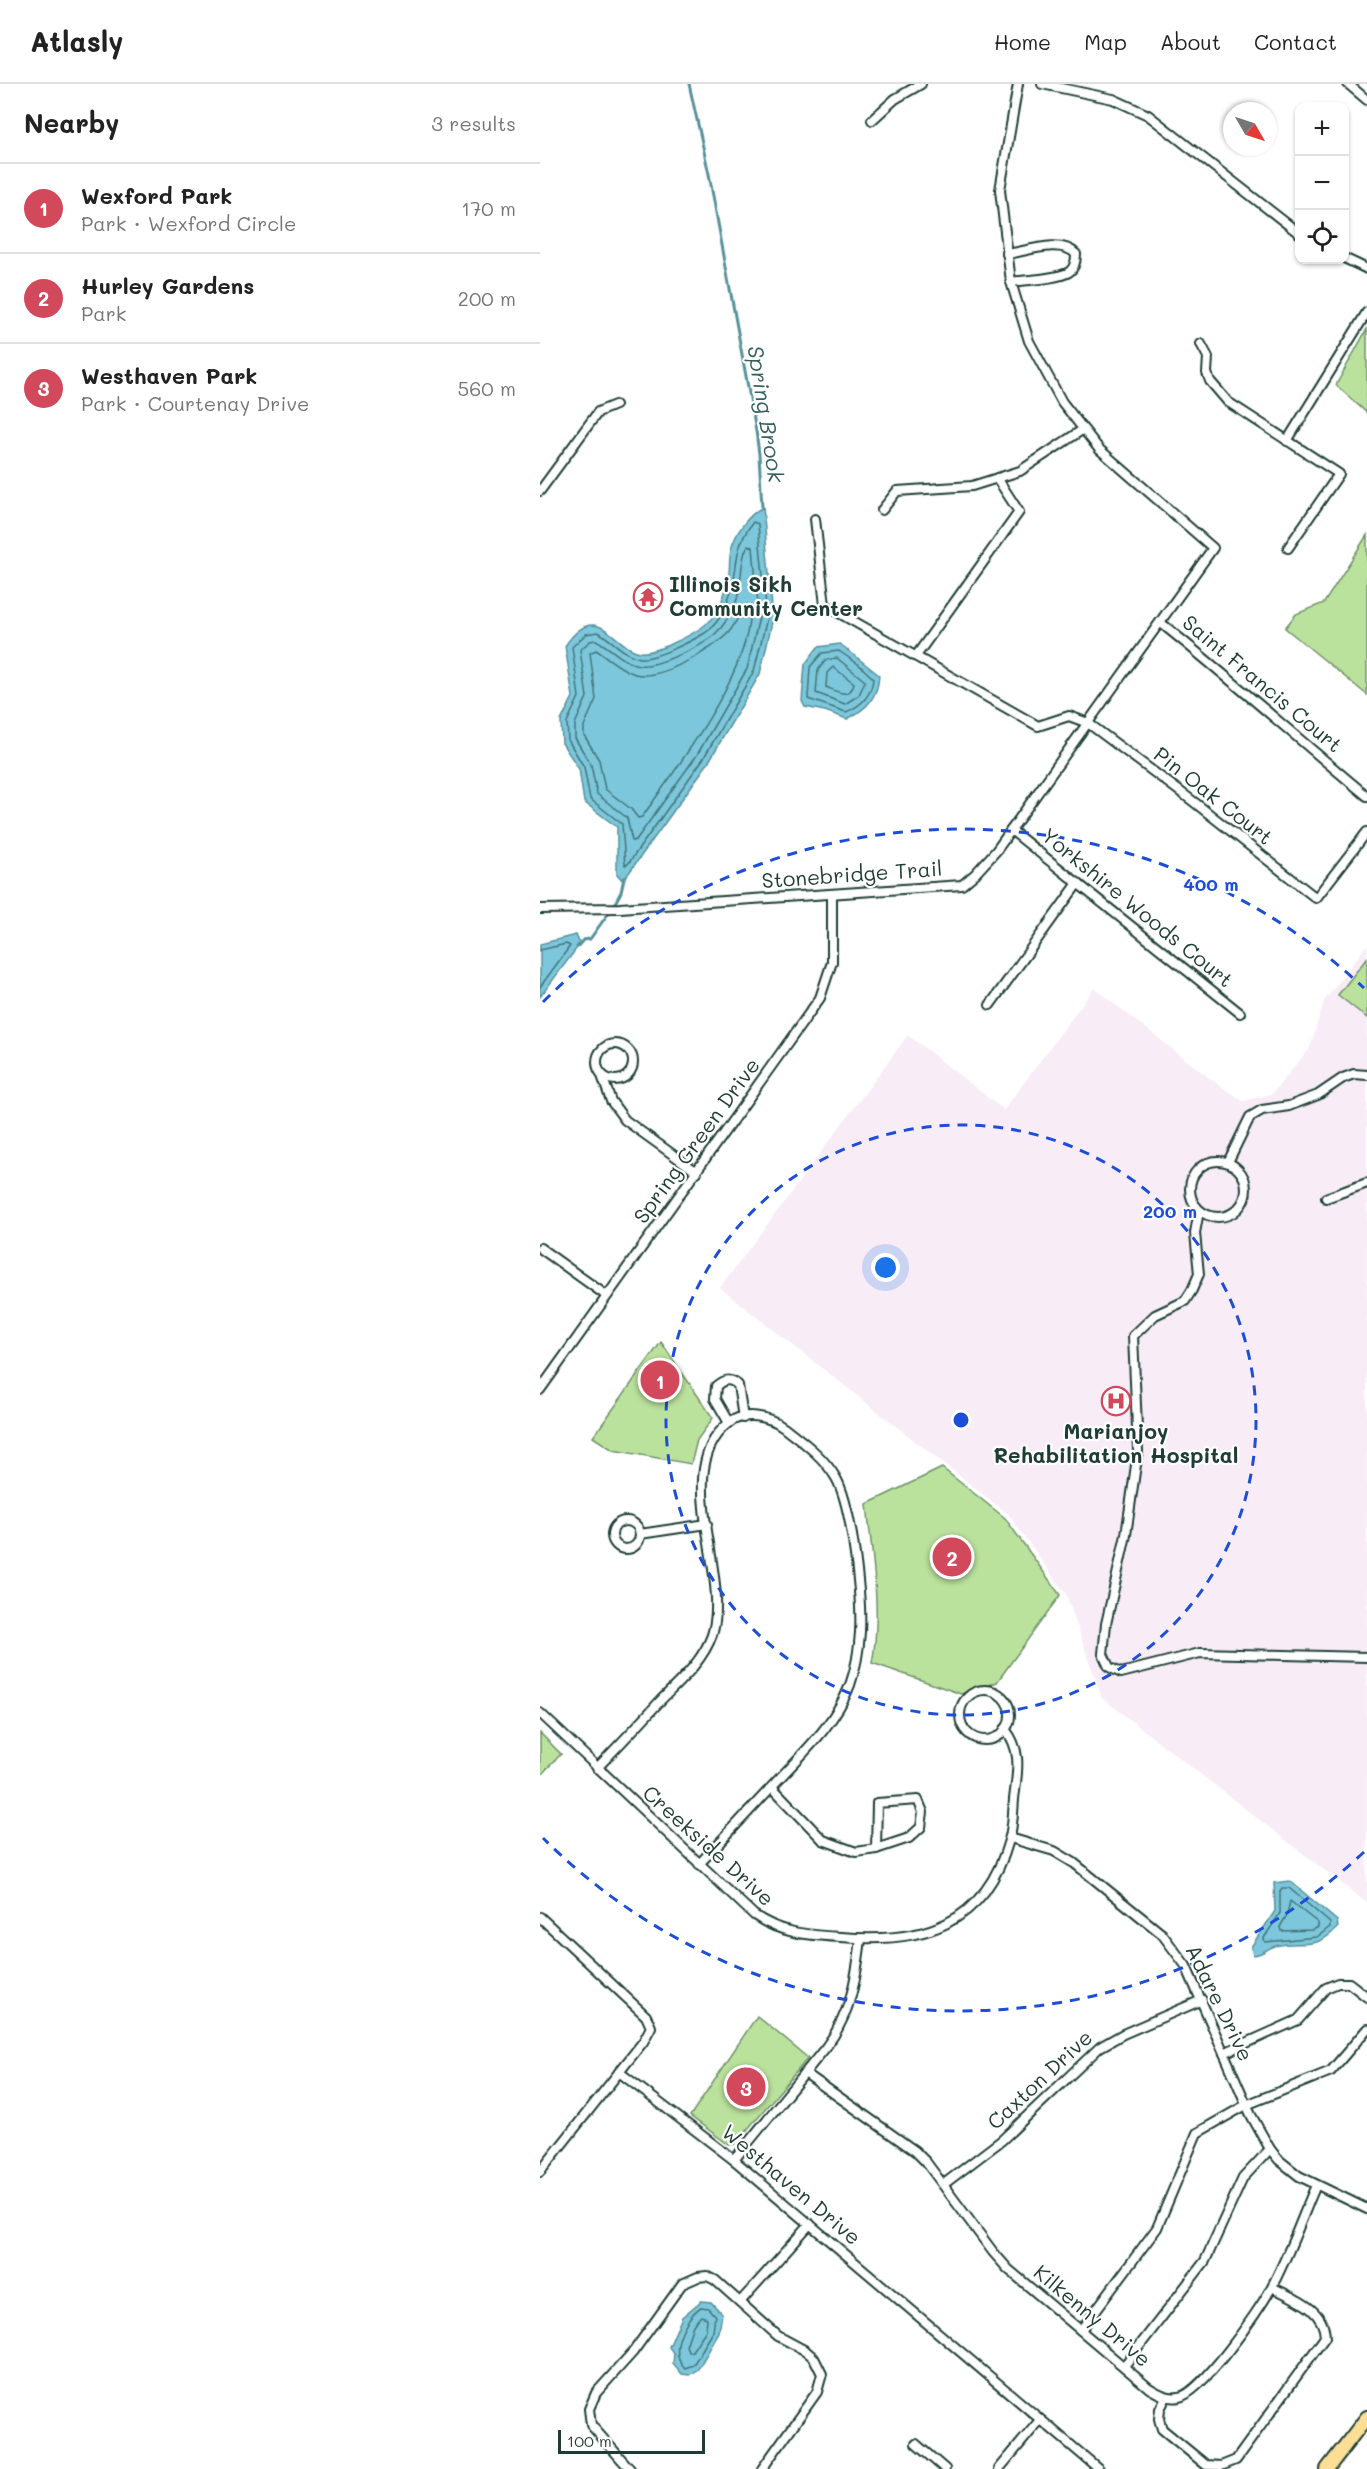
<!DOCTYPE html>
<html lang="en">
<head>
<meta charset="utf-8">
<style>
  body { margin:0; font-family:Mali,sans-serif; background:#f2f2f2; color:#222 }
  .controls { position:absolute; right:18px; top:18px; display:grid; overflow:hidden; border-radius:12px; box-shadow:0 2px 4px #0004 }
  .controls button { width:54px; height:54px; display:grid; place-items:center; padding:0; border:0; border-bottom:2px solid #e0e0e0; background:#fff; color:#222; font:30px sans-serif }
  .compass { position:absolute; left:683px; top:18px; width:54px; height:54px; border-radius:50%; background:#fff; box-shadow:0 2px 4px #0004; rotate:129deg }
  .scale { position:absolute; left:18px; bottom:15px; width:147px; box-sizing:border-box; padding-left:6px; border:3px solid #1f3d34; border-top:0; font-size:16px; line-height:21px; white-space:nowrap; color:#1f3d34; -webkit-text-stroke:4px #fff; paint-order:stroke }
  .you { position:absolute; left:346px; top:1184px; width:21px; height:21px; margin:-15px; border:4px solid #fff; border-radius:50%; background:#1a73e8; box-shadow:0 0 0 9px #1a73e833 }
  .badge { display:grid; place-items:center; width:39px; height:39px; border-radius:50%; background:#d1495b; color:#fff; font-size:20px; font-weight:700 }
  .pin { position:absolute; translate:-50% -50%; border:3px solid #fff; box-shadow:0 2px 6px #0006 }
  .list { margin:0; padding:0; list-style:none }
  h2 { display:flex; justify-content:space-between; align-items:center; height:78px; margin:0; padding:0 24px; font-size:26px }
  h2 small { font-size:20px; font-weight:400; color:#767676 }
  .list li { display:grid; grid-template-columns:39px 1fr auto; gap:18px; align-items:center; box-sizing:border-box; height:90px; padding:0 24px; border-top:2px solid #e0e0e0 }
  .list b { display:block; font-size:22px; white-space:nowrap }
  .list p { margin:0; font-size:20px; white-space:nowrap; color:#767676 }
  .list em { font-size:20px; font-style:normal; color:#767676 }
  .icon { flex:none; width:33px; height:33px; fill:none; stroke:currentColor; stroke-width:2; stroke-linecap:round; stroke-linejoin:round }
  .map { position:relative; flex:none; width:827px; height:2385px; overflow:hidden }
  header { display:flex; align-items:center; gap:36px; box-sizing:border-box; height:84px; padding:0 30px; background:#fff; border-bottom:2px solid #e0e0e0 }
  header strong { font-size:28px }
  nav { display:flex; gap:33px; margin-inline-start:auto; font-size:21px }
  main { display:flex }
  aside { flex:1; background:#fff }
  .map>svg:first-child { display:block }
  .built { fill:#f8ecf7 }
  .green { fill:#bbe29d; stroke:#6d9068; stroke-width:1.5 }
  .water { fill:#7cc7dc; stroke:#579099; stroke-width:1.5 }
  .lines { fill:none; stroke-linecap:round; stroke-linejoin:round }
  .shore { stroke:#447477; stroke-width:1.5 }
  .stream { stroke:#579099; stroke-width:3 }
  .street-casing { stroke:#1f3d34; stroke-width:12 }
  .primary-casing { stroke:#1f3d34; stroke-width:16 }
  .street { stroke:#fff; stroke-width:8 }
  .primary { stroke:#fcde96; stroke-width:12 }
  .ring { fill:none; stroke:#1d4ed8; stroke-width:3; stroke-dasharray:10 8 }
  .labels { text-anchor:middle; stroke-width:4.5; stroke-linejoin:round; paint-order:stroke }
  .poi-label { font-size:21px; font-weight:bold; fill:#1f3d34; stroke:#fff; text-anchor:start }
  .street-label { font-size:21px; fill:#1f3d34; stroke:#fff }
  .water-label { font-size:22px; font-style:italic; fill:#36605e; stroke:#fff }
  .centre { fill:#1d4ed8; stroke:#fff; stroke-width:3 }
  .ring-label { font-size:18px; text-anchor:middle; font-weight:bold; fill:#1d4ed8; stroke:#fff; stroke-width:4.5; stroke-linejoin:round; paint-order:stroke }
</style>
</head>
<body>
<header>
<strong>Atlasly</strong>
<nav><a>Home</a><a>Map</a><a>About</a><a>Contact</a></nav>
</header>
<main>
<aside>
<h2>Nearby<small>3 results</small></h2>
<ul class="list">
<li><span class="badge">1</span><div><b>Wexford Park</b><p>Park · Wexford Circle</p></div><em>170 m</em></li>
<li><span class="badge">2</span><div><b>Hurley Gardens</b><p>Park</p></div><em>200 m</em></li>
<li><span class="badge">3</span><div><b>Westhaven Park</b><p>Park · Courtenay Drive</p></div><em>560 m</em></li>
</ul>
</aside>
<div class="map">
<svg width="827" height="2385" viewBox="0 0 827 2385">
  <rect width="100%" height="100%" fill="#fff"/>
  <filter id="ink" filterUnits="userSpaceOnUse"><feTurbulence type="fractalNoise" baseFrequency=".0167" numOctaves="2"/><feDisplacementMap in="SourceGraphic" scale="12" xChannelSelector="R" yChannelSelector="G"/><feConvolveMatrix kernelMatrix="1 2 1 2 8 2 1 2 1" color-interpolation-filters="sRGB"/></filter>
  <g filter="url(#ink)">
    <path class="built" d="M827,861V1819L562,1614L526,1510L468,1430L180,1204L368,951L464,1026L554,904L672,996L703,1017L732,1010L770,964L784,917Z"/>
    <g class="green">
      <path d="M827,245V329L796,301Z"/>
      <path d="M827,451V611L745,544L756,530L784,519Z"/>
      <path d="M827,874V934L798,911Z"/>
      <path d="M121,1258L173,1334L157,1356L151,1380L73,1366L53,1353Z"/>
      <path d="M402,1384L465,1434L520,1511L457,1598L421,1610L332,1579C342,1527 332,1473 327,1420Z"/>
      <path d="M0,1649L21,1670L0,1692Z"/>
      <path d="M217,1932L268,1974L195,2060L189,2061L150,2032Z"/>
    </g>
    <g class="water">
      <path d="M223,423L233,534L220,590L168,679L83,797L77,790V743L44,718L39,685L22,659L21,637L33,613L25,562C58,513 74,565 101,568C115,570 149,552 161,544C178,533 187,508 189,489C190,481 189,473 191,466C195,449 208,431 223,423Z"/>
      <path d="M300,560L339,591C338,613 327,625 307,635L285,627L265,623L262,617L265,580L278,563Z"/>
      <path d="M36,851L40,860L0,913V860Z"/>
      <path d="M750,1797L797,1837L798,1843C773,1869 765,1855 735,1862C726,1865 724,1870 713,1871L711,1863L735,1827L734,1799Z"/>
      <path d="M161,2217L171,2218L182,2230L179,2249L158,2285L149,2291L142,2290L133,2279L134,2270L129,2263L142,2233Z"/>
    </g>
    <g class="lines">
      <g class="shore">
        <path d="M213,438L218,440L227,534L214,587L163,675L88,780L85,781L82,740L50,715L44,683L28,656L27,638L39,613L32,563L46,550L58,548C71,555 86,573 101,574C116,575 152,557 165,549C177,541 186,525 190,511C200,480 191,468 213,438Z"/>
        <path d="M208,461L213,463L219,533L207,585L157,671L96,756L92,757L87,734L57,710L51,681L35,654V640L47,613L40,566L50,557L56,556C70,563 83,579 99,581C115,584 160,563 172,553C183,543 193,529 197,515C203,498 199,477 208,461Z"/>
        <path d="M206,521L209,523C215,582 136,685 102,733L98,734L91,725L65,705L59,676L44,651V642L56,615L50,569L56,566C69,574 79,585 95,590C119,597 173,566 189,548C196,540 199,528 206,521Z"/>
        <path d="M299,567L318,580L333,594C332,611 321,622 306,628L268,615L270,583L282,569Z"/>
        <path d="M297,574L325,597L319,611L305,620L276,609L278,586L286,576Z"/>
        <path d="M293,583L314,599C310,616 298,608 286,603L287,589Z"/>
        <path d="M0,866L26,860L30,862L0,903"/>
        <path d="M742,1804H749L790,1839V1843L777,1853L725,1858L724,1854L740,1829V1807Z"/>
        <path d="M750,1817L778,1839V1843L773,1846L741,1847L740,1843L747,1831Z"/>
        <path d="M161,2223L168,2224L175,2232L173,2248L153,2281L145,2284C128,2268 144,2234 161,2223Z"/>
        <path d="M161,2232L167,2234L166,2246L152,2267L149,2268L146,2262L153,2241Z"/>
      </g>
      <g class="stream">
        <path d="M149,0L169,90L216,347L219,370L222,424"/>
        <path d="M74,821L81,808L84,794"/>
        <path d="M37,863L43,856L50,855L70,827"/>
      </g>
      <g class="street-casing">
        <g id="street">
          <path d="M502,0L573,15L608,31L760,150"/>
          <path d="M808,0L827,16"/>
          <path d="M332,36L355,15L381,0"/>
          <path d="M467,170C487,167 521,154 536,170C536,176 535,184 529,188C518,195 485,196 471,198"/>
          <path d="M804,174L827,185"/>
          <path d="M661,260L668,273L667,289L670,297L688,318L799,390L748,464"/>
          <path d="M747,357L827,228"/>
          <path d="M0,407L58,328L75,321"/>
          <path d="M342,426L357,407L432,402L480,387L542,346"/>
          <path d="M275,435L285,521L498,642L529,632L548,639L654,718L776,814L827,748"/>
          <path d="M621,539C691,595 758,655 827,712"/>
          <path d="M376,572L479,428L457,394"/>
          <path d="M471,746L700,929"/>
          <path d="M0,825L80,824L422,801L435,790L456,767L673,464L559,365L522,318L489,257L471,198L460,106L478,0"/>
          <path d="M450,921L538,799"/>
          <circle cx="75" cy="978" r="18"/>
          <path d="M61,989L71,1017L85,1036L157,1088"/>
          <circle cx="678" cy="1105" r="28"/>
          <path d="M688,1078L710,1033L722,1026L749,1022L778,1011L803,994L814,990L827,991"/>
          <path d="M786,1114L827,1099"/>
          <path d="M659,1127L655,1149L659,1190L652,1206L645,1217L615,1231L593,1252L598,1367L586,1451L566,1540L563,1570L569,1583L581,1589L660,1569L827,1573"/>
          <path d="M0,1164L67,1212"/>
          <path d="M0,1306L280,914L292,878V810"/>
          <path d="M189,1339L175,1315L176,1302C184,1295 190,1294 198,1301L203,1334"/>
          <circle cx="86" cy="1451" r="14"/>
          <path d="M100,1450L167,1440"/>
          <circle cx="445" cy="1631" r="25"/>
          <path d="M0,1629L214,1831C241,1850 269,1851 301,1853C382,1860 445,1842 469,1756C473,1743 473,1728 474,1715C477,1689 483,1667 465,1645"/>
          <path d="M57,1684C79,1661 100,1639 121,1616C140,1597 163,1577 172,1551C192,1490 130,1385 189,1339C204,1327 229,1332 244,1343C263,1358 283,1372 296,1394C312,1422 322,1515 320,1548C319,1566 316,1584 310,1601C295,1640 264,1668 236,1698C211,1725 185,1753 159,1780"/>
          <path d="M232,1703L283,1756L316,1768L336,1765"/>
          <path d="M378,1716L383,1728L381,1743L369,1754L336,1765L337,1719Z"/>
          <path d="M470,1754L514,1767L534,1779L622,1850L646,1882L711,2031L730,2065L739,2076L759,2092L827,2125"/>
          <path d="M0,1833L106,1932L111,1943L103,1958L0,2088"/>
          <path d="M684,1969L758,1936L786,1904L798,1899H809L827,1913"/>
          <path d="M79,1988L194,2076L559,2385"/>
          <path d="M265,1989L375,2067L386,2078L453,2168L468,2185L609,2304C619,2310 628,2315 639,2313C660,2311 719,2227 730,2206C748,2173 761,2136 776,2101"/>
          <path d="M194,2076L286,1963C311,1930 316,1895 321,1855"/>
          <path d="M404,2100L462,2056L560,1963L583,1950L662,1916"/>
          <path d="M200,2218L270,2140"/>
          <path d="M541,2246L617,2144L657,2049L706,2021L791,1987L827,1945"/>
          <path d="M584,2282L665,2177L703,2094L730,2065"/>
          <path d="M626,2313L620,2325L619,2335L622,2345L666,2381L681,2382L696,2376L785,2253C784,2224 754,2215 732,2203"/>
          <path d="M376,2360L405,2385"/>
          <path d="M90,2385L51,2341L49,2325L56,2309L93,2268L142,2200L158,2193L167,2192L175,2196L238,2252L266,2267L274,2274L282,2290L277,2308L222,2385"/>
          <path d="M459,2385L500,2336"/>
        </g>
      </g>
      <g class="primary-casing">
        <path id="primary" d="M787,2385L827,2333"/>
      </g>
      <use href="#street" class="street"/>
      <use href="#primary" class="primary"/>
    </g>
  </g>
  <g class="ring">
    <circle cx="421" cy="1336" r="295"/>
    <path d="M824 1768A591 591 0 0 1 3 1754M3 918A591 591 0 0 1 824 904"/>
  </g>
  <defs>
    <g id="temple-ring" transform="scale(1.5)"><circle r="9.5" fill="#fff" stroke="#d1495b" stroke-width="1.5"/><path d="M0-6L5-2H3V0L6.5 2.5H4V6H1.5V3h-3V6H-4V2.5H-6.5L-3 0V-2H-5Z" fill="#d1495b"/></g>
    <g id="hospital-ring" transform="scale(1.5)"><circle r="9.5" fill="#fff" stroke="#d1495b" stroke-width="1.5"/><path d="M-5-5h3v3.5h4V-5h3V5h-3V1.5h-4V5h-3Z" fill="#d1495b"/></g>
  </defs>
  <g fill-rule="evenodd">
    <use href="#temple-ring" x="108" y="513"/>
    <use href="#hospital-ring" x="576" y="1317"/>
  </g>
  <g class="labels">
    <g class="poi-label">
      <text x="129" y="508">Illinois Sikh<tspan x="129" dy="24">Community Center</tspan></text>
      <text x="576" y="1355" text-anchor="middle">Marianjoy<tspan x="576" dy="24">Rehabilitation Hospital</tspan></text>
    </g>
    <g class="street-label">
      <text transform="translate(722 600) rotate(40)" y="7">Saint Francis Court</text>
      <text transform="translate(673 712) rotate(38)" y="7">Pin Oak Court</text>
      <text transform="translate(312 791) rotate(-4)" y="7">Stonebridge Trail</text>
      <text transform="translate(597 824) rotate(39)" y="7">Yorkshire Woods Court</text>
      <text transform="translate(157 1057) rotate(-54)" y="7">Spring Green Drive</text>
      <text transform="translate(168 1762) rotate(42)" y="7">Creekside Drive</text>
      <text transform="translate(679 1919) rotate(64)" y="7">Adare Drive</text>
      <text transform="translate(500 1996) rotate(-43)" y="7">Caxton Drive</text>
      <text transform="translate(251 2101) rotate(40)" y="7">Westhaven Drive</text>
      <text transform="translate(552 2232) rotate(40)" y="7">Kilkenny Drive</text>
    </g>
    <g class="water-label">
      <text transform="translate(226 330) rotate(81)" y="8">Spring Brook</text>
    </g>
  </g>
  <circle cx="421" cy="1336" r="9" class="centre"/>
  <g class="ring-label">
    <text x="671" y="807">400 m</text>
    <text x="630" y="1134">200 m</text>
  </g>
</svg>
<div class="controls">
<button>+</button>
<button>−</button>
<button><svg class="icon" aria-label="locate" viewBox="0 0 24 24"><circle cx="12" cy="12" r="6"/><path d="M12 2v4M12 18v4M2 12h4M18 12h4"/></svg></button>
</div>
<svg class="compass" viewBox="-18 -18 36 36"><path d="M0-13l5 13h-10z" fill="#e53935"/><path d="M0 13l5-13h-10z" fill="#767676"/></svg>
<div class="scale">100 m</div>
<div class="you"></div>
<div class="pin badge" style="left:120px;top:1296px">1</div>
<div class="pin badge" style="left:412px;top:1473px">2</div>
<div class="pin badge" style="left:206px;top:2003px">3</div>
</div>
</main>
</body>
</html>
